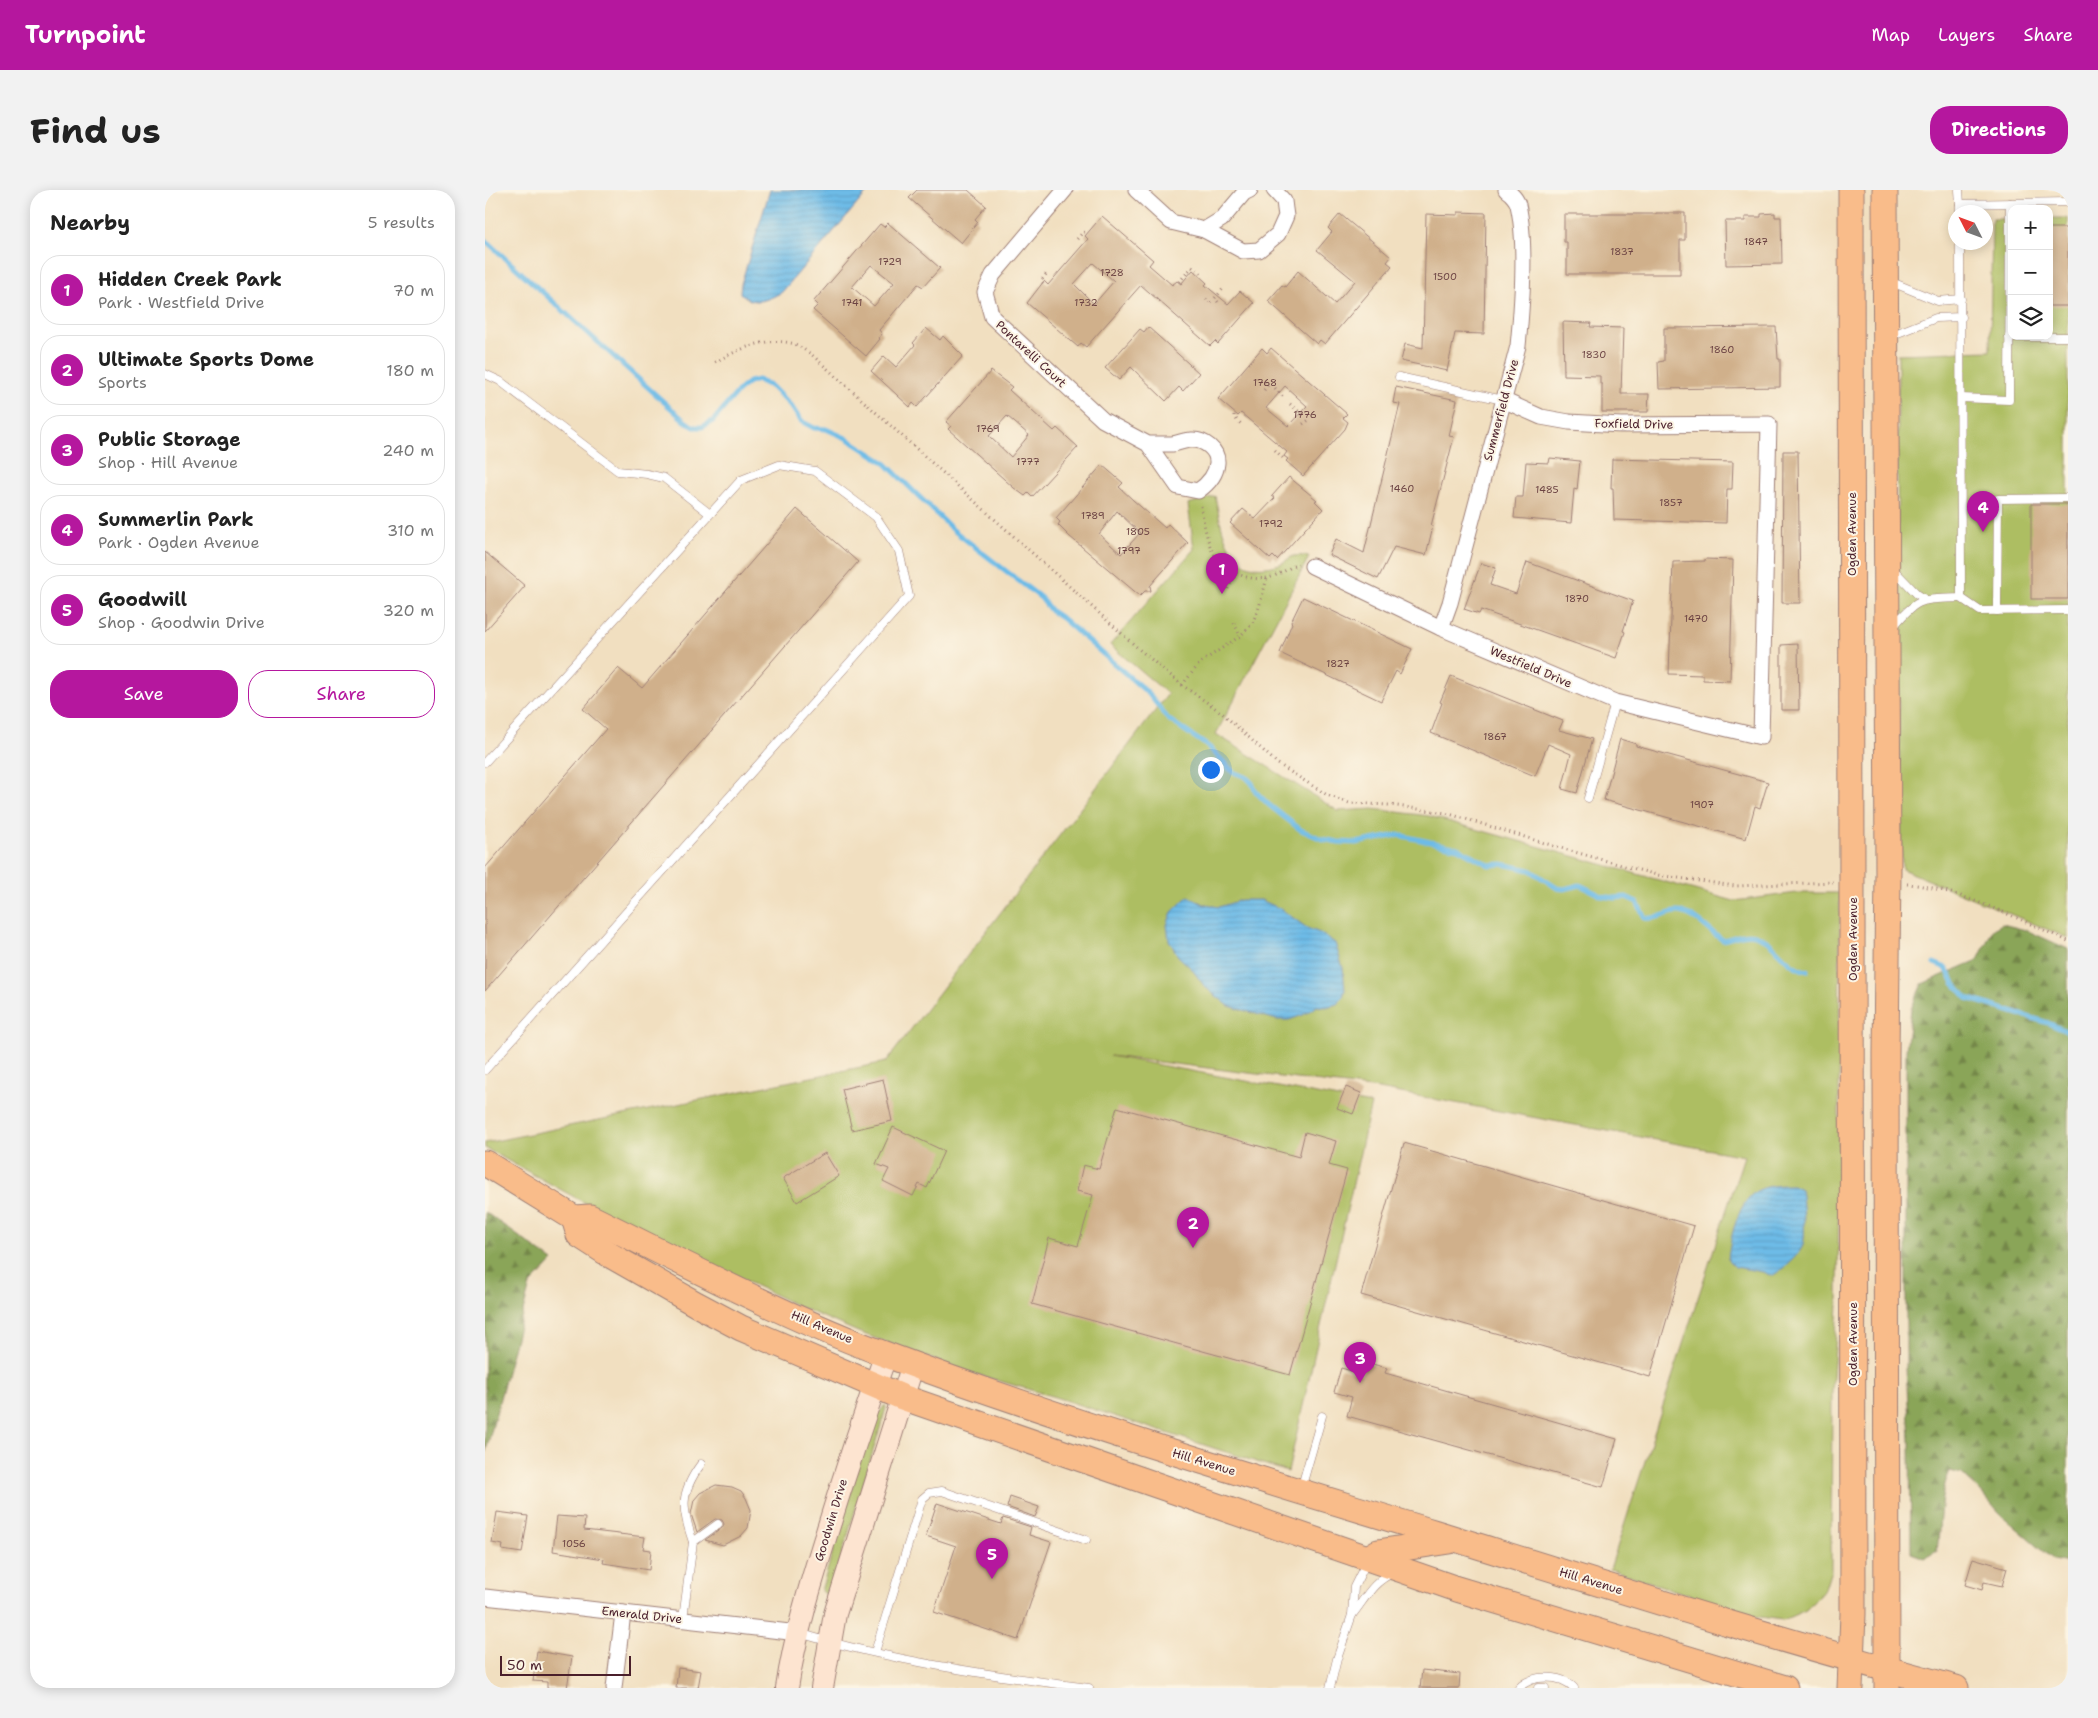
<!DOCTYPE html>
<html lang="en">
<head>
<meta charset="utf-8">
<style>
  body { margin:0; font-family:"Shantell Sans",sans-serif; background:#f2f2f2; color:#222 }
  .controls { position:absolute; right:15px; top:15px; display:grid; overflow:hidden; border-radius:10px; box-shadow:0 2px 12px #0003 }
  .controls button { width:45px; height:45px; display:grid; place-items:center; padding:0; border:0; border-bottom:1px solid #e0e0e0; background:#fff; color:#222; font:25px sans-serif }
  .compass { position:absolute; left:1463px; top:15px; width:45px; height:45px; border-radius:50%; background:#fff; box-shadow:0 2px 12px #0003; rotate:312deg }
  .scale { position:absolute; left:15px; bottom:12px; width:131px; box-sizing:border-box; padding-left:5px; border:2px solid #4a1f2b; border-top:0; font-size:14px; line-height:18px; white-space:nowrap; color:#4a1f2b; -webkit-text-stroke:4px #fcf5e5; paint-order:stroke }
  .you { position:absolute; left:725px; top:579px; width:18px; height:18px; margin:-12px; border:4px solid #fff; border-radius:50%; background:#1a73e8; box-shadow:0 0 0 8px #1a73e833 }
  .badge { display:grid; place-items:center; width:32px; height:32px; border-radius:50%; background:#b5179e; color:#fff; font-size:16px; font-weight:700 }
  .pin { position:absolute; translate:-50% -41px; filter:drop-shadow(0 1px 2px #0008) }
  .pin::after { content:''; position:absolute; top:26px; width:18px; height:15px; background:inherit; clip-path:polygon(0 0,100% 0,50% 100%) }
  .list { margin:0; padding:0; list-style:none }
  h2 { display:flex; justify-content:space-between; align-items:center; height:65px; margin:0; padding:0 20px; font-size:21px }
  h2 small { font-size:16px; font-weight:400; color:#767676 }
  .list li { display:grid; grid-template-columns:32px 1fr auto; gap:15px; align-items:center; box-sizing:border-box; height:70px; margin:0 10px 10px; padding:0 10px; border:1px solid #e0e0e0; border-radius:20px }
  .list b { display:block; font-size:19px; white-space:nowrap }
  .list p { margin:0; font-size:16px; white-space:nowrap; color:#767676 }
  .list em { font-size:16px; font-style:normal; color:#767676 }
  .actions { display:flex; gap:10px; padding:15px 20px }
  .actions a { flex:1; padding:11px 0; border:1px solid #b5179e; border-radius:20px; text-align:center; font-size:18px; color:#b5179e }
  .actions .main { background:#b5179e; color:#fff }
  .icon { flex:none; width:28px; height:28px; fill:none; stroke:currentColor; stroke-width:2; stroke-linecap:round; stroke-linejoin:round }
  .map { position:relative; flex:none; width:1583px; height:1498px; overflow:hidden; border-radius:20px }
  header { display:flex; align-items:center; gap:30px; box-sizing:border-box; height:70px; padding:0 25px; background:#b5179e; color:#fff }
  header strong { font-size:24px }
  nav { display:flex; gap:28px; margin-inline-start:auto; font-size:18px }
  .intro { display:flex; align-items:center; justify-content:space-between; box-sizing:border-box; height:120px; padding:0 30px }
  h1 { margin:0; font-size:35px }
  .button { padding:12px 22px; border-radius:20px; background:#b5179e; color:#fff; font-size:18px; font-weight:700 }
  main { display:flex; gap:30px; padding:0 30px }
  aside { flex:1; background:#fff; border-radius:20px; box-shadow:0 2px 12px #0003 }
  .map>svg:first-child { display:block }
  .green { fill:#adbe62; stroke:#7c6e46 }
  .forest { fill:url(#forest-firs); stroke:#6a6242 }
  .water { fill:url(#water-rules); stroke:#5c6d89 }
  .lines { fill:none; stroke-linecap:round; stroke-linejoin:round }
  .stream { stroke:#6dbbe7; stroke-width:5 }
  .building { fill:#d0b08b; fill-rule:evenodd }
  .lane-casing { stroke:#9e7f76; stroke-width:9 }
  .street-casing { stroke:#9e7f76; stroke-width:17 }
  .secondary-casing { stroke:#9e7f76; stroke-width:24 }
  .primary-casing { stroke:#9e7f76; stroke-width:27 }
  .path { stroke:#9e7f76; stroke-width:3; stroke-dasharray:1 4; stroke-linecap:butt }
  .lane { stroke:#fff; stroke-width:8 }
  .street { stroke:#fff; stroke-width:15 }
  .secondary { stroke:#fde4d0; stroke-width:22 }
  .primary { stroke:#f9bc8a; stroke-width:25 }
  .labels { text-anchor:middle; stroke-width:4; stroke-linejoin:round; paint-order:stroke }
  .number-label { font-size:10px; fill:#6c4343 }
  .street-label { font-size:12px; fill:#4a1f2b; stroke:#fcf5e5 }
</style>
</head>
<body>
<header>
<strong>Turnpoint</strong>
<nav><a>Map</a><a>Layers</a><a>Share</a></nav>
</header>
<div class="intro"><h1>Find us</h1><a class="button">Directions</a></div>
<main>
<aside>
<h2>Nearby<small>5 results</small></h2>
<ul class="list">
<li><span class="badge">1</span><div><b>Hidden Creek Park</b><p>Park · Westfield Drive</p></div><em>70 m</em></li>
<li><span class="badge">2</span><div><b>Ultimate Sports Dome</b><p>Sports</p></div><em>180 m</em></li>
<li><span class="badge">3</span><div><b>Public Storage</b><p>Shop · Hill Avenue</p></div><em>240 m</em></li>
<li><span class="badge">4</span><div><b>Summerlin Park</b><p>Park · Ogden Avenue</p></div><em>310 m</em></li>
<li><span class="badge">5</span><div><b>Goodwill</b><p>Shop · Goodwin Drive</p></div><em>320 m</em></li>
</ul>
<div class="actions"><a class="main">Save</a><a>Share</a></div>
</aside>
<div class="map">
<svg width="1583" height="1498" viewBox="0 0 1583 1498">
  <defs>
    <pattern id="forest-firs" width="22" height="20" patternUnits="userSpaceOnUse" patternTransform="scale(1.25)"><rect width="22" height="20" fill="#8aa558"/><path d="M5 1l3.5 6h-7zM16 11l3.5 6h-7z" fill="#738649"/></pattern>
    <pattern id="water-rules" width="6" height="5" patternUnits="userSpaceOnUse" patternTransform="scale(1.25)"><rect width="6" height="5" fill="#6dbbe7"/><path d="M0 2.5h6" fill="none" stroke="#60a0c6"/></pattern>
  </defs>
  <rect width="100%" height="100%" fill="#fcf5e5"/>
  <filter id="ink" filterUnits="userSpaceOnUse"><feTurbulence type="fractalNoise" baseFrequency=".02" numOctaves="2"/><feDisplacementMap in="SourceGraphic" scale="10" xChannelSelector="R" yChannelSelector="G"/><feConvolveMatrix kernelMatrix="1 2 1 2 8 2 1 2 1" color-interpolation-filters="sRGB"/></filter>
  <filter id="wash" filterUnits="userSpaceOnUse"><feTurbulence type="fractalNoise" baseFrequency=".0096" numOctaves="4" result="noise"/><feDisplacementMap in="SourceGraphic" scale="20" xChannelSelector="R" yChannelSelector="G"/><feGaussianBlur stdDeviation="1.12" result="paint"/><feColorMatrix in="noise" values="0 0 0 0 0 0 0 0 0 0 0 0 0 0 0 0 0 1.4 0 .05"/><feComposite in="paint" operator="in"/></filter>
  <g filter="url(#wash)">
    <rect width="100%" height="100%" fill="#f1dfc0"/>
    <g class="green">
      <path d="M1564,28H1583V748L1417,679L1412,446L1413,164L1505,161L1507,29H1527V146H1564Z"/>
      <path d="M730,306C737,340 743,389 791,375C798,374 803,368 809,366C813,365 820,366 824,367L731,544L853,621L888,619L944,626L1249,711L1312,703H1355L1353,1115L1347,1201L1346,1380L1340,1399L1321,1420L1298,1430L1268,1426L1125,1379L1259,966L894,899L625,866L886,914L803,1282L570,1207L480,1181L373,1142L315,1117L111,1019L0,958V953L401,872L683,504L625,455L709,359L703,314Z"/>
      <path d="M400,1215L401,1218L346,1401L340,1404L336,1401L384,1241L390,1228Z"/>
    </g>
    <g class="forest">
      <path d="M1517,734L1541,740L1583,759V1373L1569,1370L1514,1323L1494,1300L1477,1284L1465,1281C1453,1305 1456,1334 1452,1361L1440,1368L1426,1363L1425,1250L1421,1178V861L1426,819L1437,794L1493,770L1508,739Z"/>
      <path d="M0,1022L68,1071L45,1095L0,1265Z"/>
    </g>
    <g class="water">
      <path d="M285,0H384L297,102C283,110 268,117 255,103L256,94Z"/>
      <path d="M703,706L718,714L734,717L756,710H776L796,719L822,738L835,743L850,753L858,778L860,800L858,807L852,814L841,817L832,816L818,825L804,830H792L744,816L720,797L706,778L693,766L684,750L682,735L687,722Z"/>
      <path d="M1308,995L1316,999C1318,1010 1321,1045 1318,1055C1314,1066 1298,1079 1287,1086L1278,1082L1250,1077L1243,1070C1245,1049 1252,1015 1270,1002C1280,995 1296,995 1308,995Z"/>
    </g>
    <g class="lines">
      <g class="stream">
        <path d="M0,50L200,231L209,237H217L228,231L254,200L264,192L273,190L287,197L306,216L316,231L329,238L341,239L361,248L399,272L468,340L556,408L566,421L578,429L664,504L683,529L724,557L748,582L761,587L767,593L771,602L784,615L816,640L837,649L853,652L871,653L913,645L973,658L1004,675L1017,674L1045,680L1072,698L1079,699L1095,695L1117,706L1129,708L1141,707L1152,712L1160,728C1172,730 1180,723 1191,722C1209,721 1224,742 1238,750C1248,748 1260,742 1270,745C1291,751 1297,775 1322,781"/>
        <path d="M1449,773L1461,778L1469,793L1482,808L1563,833L1583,842"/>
      </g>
    </g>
    <g id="blocks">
      <g class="building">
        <path d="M432,0H483L501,16L490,29L493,32L476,53L424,8Z"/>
        <path d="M973,22L1001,23L999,144L970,143L962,181L916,171L920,154L938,158L941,24L973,25Z"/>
        <path d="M1171,23H1200V50H1195V84H1082V52H1079V24H1171Z"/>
        <path d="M1290,23V27H1296L1297,74L1241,75L1240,31H1260V27H1276V24Z"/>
        <path d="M855,24L906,67L902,72L907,76L840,154L835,150L832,154L783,111L797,95L800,97L813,81L850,114L870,91L832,60L847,42L843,38Z"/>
        <path d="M617,26L668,70L664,75L687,95L692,91L696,94L708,80L722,93L720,95L743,114L755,101L769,113L733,154L730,151L725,156L656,95L601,157L596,153L593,157L542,113L559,91L563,95L575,81L603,49L600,46ZM608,73L629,91L609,114L589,94Z"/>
        <path d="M403,33L455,78L438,97L433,94L406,126L394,140L397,144L394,148L395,149L381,166L328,120L333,115L329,111L395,34L399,37ZM386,75L409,93L389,116L367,97Z"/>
        <rect x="1564" y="38" width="19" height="78"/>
        <path d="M1078,132L1106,133L1105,137L1138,138L1136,204H1164L1163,222H1117V194H1115V186L1079,185Z"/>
        <path d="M663,137L714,183L698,201L694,197L681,211L646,177L634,190L620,178L655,139L659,142Z"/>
        <path d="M1291,137L1293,169H1295V197L1174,199L1173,172L1179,171V138Z"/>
        <path d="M441,138L455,150L458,146L478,166L432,217L428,213L425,217L386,181L399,166L411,177L430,155L428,153Z"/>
        <path d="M777,158L782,163L786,158L862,224L858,228L863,232L860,239L818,286L801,271L803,269L799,266L802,262L756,223L753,226L733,209ZM800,196L822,216L803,236L781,218Z"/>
        <path d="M506,181L527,197L524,200L569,241L572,238L593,257L547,307L543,303L540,306L529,298L463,239L466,236L461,232ZM522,226L544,245L526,267L504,246Z"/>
        <path d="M911,197L972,210L964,246L969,247L946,336H948L941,365L909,357L893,389L844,365L851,349L879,363L915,214L908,213Z"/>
        <path d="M1298,261H1313L1315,413H1297Z"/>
        <path d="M1065,268L1095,271L1092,300L1089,299L1086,333L1029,328L1031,307H1038L1041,272L1064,273Z"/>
        <path d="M1127,269L1248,272L1247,299H1242L1241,333L1129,330L1128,298H1126Z"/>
        <path d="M617,275L638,293L634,297L648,310L680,338L683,334L703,353L671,389L665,396L666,401H660L655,406L584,346L573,335L575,332L571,328ZM632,321L655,343L636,364L614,344Z"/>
        <path d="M804,287L832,310L830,311L838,319L792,370L788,366L785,369L745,333L758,319L770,329L790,308L787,306Z"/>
        <rect x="1546" y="314" width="37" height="95"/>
        <path d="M312,319L373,372L0,801V678L121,539L98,519L133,478L157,498Z"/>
        <path d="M0,362L40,396L0,441Z"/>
        <path d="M1220,369L1248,370L1245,491L1218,490V485L1184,484L1188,372L1220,371Z"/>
        <path d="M1042,372L1148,411L1138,441L1140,442L1131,468L996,420L994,424L979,419L996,373L1011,378L1005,395L1031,404Z"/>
        <path d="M818,407L927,459L915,484L911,481L896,511L795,463L807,433L806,432Z"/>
        <path d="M1313,454L1314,520H1296V455Z"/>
        <path d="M966,486L1078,531L1074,540L1107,549L1092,603L1077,599L1086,564L1063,554L1050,586L946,543L957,513L955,512Z"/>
        <path d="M1135,549L1151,554V556L1283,592L1275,618L1270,616L1261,649L1119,610Z"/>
        <path d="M398,889L407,931L367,940L357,899Z"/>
        <path d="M861,897L876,903L868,924L852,918Z"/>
        <path d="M632,917L814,967L820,942L851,951L844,975L862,980L805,1185L547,1114L564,1048L593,1056L608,1005L592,1001L598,975L614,979Z"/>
        <path d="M408,937L459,961L442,998L434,994L428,1006L398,991L404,979L391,974Z"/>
        <path d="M919,953L1209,1036L1165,1187L876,1105Z"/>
        <path d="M340,963L354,986L312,1012L298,988Z"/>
        <path d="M880,1172L902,1178L900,1183L1132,1249L1118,1297L862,1226L867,1207L849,1202L856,1178L877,1184Z"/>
        <path d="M231,1295L247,1297L256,1301L261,1308L266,1320L263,1338L256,1346L238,1355L220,1350L237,1338L239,1334L237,1330L230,1329L212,1342L206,1324L209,1310L215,1303Z"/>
        <path d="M525,1307L554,1317L550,1327L522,1317Z"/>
        <path d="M452,1313L516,1334L518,1328L546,1337L544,1345L566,1352L533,1450L449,1422L471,1356L441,1346Z"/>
        <path d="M12,1322L43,1326L37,1363L17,1360L18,1355L7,1353Z"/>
        <path d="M72,1326L100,1328L99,1340L160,1347L158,1359L166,1360L164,1380L118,1373L119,1369L68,1361Z"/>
        <path d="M1488,1368L1522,1378L1517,1396L1499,1392L1497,1400L1480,1395Z"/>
        <path d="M52,1461L87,1467L82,1498H62V1492L48,1491Z"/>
        <path d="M193,1478L216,1481L213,1498H191Z"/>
        <path d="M937,1480L975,1484L974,1498H935Z"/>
      </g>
    </g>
  </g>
  <g filter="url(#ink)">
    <use href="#blocks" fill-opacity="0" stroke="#9e7f76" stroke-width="1"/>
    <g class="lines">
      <g class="lane-casing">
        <g id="lane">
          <path d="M1474,0L1475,14"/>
          <path d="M1475,22V14L1583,12"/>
          <path d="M1404,91L1453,111L1476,109"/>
          <path d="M1405,146L1451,128L1477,127"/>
          <path d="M1524,147H1583"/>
          <path d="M0,184L15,191L133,281L162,284L179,288L225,324"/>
          <path d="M914,187L1018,210"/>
          <path d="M1476,208L1524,210L1525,13"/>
          <path d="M1408,379L1432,404L1441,410"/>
          <path d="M1476,408L1495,421L1583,420"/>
          <path d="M1512,421L1513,309L1583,308"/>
          <path d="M1409,436C1434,405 1439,410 1476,408L1475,52"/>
          <path d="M0,572L256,290L294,275L330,281L391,327L414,361L424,406L0,880"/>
          <path d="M1103,608L1130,512"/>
          <path d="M816,1299L837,1226"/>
          <path d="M208,1352C197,1319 194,1304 216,1274"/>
          <path d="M867,1425C880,1409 888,1391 908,1383"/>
          <path d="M198,1429L208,1352L233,1334"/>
          <path d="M314,1443C406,1471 509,1486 604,1498"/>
          <path d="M390,1462L437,1309L444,1303L457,1301L601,1350"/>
          <path d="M845,1498L852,1469L867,1425L869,1397L882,1371"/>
          <path d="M1034,1498C1047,1484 1076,1484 1089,1498"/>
          <path d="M1053,1498H1060"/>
        </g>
      </g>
      <g class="street-casing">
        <g id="street">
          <path d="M580,0L508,85L500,102L507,127L618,230L663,254L693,297L713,301C723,294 731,286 732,273C733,260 719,249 706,250C700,250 694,253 687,254C679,254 671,254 663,254"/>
          <path d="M651,0L686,32L719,40L758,61L774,60L793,44L801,26L800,19L799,11L789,0"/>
          <path d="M719,40L737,29L759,3L765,0"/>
          <path d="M827,376L956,438L1130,512L1276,547L1284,234L1136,235L1084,232L1056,227L1018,210"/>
          <path d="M956,438L965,413L1033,156C1037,116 1042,54 1033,15C1032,10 1026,3 1021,0"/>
          <path d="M0,1407L313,1443"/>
          <path d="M129,1498L138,1423"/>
        </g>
      </g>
      <g class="secondary-casing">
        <g id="secondary">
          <path d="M302,1498C310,1445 326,1393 342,1342C360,1283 380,1223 401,1164"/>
          <path d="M337,1498L350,1424L428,1174"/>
        </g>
      </g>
      <g class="primary-casing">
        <g id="primary">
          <path d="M1400,0L1403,682L1401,863L1402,1498"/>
          <path d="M0,973L89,1028L105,1027C203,1075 300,1127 402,1165C581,1232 765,1286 948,1342C1122,1396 1295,1451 1471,1498"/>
          <path d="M89,1028L94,1045L125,1065L211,1114L256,1138L417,1207L972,1399L1300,1498"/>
          <path d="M883,1368L893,1362L964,1351"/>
          <path d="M1365,1498L1368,1424L1366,0"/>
        </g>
      </g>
      <g class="path">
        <path d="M592,49L598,42L602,43"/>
        <path d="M694,92L707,77L717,84"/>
        <path d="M558,93L556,91L562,83"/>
        <path d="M721,109L725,112V116"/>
        <path d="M733,112L730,108L738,99"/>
        <path d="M230,172C253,160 278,147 306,153C313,154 320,161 326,164L655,460L697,495L737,523L793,574L842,605L864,613L905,615L961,623L1079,659L1172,685L1250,696L1348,692"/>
        <path d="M790,198L799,208"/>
        <path d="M779,200L783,195L780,192"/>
        <path d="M805,214L817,224H820"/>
        <path d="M749,225V227L757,235"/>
        <path d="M818,234L824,230"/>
        <path d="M790,260L799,269L800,267"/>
        <path d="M716,316C718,328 720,341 724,353C731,376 758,392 782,388C793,386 803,378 813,374"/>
        <path d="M743,399L750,383"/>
        <path d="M749,433L755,446"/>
        <path d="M697,495L715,473L755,446L766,435L773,421L782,388"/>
        <path d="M1422,694C1472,698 1536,730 1583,751"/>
      </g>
      <use href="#lane" class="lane"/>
      <use href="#street" class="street"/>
      <use href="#secondary" class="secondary"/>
      <use href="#primary" class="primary"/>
    </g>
  </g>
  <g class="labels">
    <g class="number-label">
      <text x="1271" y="55">1847</text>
      <text x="1137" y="65">1837</text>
      <text x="405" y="75">1729</text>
      <text x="627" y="86">1728</text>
      <text x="960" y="90">1500</text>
      <text x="367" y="116">1741</text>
      <text x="601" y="116">1732</text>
      <text x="1237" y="163">1860</text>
      <text x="1109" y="168">1830</text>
      <text x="780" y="196">1768</text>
      <text x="820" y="228">1776</text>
      <text x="503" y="242">1769</text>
      <text x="543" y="275">1777</text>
      <text x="917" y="302">1460</text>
      <text x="1062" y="303">1485</text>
      <text x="1186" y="316">1857</text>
      <text x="608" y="329">1789</text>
      <text x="786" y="337">1792</text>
      <text x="653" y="345">1805</text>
      <text x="644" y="364">1797</text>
      <text x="1092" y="412">1870</text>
      <text x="1211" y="432">1470</text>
      <text x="853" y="477">1827</text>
      <text x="1010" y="550">1867</text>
      <text x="1217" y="618">1907</text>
      <text x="89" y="1357">1056</text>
    </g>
    <g class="street-label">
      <text transform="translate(546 164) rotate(43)" y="4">Pontarelli Court</text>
      <text transform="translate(1016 220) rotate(-75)" y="4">Summerfield Drive</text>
      <text transform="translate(1149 234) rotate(1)" y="4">Foxfield Drive</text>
      <text transform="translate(1367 344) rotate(-90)" y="4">Ogden Avenue</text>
      <text transform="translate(1046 477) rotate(23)" y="4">Westfield Drive</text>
      <text transform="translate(1368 749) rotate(-90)" y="4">Ogden Avenue</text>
      <text transform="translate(337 1137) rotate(23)" y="4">Hill Avenue</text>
      <text transform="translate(1368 1154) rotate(-90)" y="4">Ogden Avenue</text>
      <text transform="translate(719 1272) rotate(17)" y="4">Hill Avenue</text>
      <text transform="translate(346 1330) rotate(-73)" y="4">Goodwin Drive</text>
      <text transform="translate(1106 1391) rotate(17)" y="4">Hill Avenue</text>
      <text transform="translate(157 1425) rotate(6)" y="4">Emerald Drive</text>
    </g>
  </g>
</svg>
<div class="controls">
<button>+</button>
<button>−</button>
<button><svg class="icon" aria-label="layers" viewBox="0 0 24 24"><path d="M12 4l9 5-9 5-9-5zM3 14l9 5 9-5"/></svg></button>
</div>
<svg class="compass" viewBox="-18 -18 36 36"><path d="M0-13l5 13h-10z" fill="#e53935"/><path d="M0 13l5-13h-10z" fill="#767676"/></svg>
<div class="scale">50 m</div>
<div class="you"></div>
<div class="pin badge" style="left:737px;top:404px">1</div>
<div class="pin badge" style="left:708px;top:1058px">2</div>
<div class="pin badge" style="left:875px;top:1193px">3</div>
<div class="pin badge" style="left:1498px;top:342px">4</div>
<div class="pin badge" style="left:507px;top:1389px">5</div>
</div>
</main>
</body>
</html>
